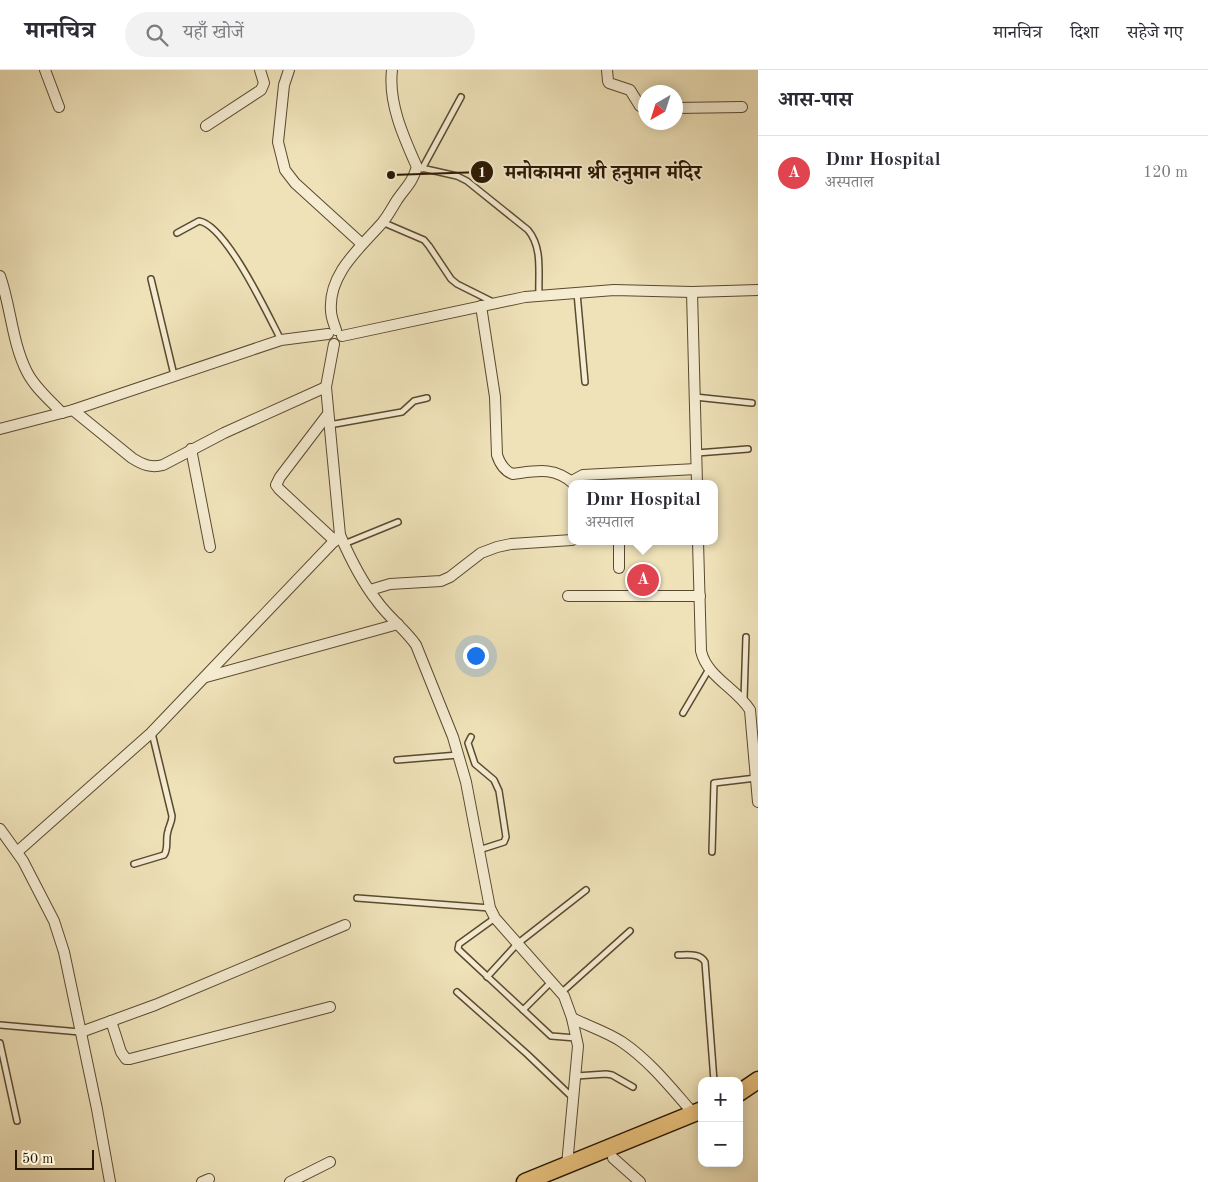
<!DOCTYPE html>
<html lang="hi">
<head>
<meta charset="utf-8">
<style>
  body { margin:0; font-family:"Old Standard TT","Noto Serif Devanagari",serif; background:#f2f2f3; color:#2b2b33 }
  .controls { position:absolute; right:15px; bottom:15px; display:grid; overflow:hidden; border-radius:10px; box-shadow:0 2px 12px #0003 }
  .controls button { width:45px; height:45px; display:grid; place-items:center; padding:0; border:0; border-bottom:1px solid #e1e1e2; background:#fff; color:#2b2b33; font:25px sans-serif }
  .compass { position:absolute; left:638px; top:15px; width:45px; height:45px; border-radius:50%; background:#fff; box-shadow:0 2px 12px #0003; rotate:219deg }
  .scale { position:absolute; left:15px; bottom:12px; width:79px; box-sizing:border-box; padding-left:5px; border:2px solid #291701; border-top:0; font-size:14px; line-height:18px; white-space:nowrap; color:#291701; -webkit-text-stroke:4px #f5ecd2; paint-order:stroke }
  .you { position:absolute; left:475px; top:585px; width:18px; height:18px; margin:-12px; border:4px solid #fff; border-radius:50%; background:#1a73e8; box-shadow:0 0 0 8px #1a73e833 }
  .badge { display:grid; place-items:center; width:32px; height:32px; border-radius:50%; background:#2563eb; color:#fff; font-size:16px; font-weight:700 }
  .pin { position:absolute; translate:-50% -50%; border:2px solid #fff; box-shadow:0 1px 5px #0006 }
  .popup { position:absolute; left:568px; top:410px; width:150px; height:65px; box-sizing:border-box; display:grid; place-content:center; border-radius:10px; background:#fff; filter:drop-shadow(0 1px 4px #0005); font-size:16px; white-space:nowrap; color:#7c7c81 }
  .popup b { font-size:19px; color:#2b2b33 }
  .popup::after { content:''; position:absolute; left:50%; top:100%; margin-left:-10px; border:10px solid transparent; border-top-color:#fff }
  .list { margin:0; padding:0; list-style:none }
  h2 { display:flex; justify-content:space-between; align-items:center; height:65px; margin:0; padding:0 20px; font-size:21px }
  h2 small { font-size:16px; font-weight:400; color:#7c7c81 }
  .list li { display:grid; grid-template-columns:32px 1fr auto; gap:15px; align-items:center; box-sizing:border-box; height:75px; padding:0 20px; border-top:1px solid #e1e1e2 }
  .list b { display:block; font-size:19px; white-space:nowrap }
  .list p { margin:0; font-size:16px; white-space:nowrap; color:#7c7c81 }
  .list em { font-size:16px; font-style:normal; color:#7c7c81 }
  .icon { flex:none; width:28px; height:28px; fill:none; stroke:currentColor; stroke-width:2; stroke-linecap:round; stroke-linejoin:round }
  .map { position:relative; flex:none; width:758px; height:1112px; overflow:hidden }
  header { display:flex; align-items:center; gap:30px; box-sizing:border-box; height:70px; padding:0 25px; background:#fff; border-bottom:1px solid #e1e1e2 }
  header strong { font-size:24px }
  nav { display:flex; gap:28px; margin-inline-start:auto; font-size:18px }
  .search { width:350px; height:45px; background:#f2f2f3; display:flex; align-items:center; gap:12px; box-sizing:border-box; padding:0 18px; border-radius:28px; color:#7c7c81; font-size:19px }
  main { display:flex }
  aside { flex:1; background:#fff }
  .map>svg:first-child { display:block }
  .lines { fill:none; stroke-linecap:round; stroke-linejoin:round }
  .lane-casing { stroke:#5a4a2f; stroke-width:8 }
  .street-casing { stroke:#5a4a2f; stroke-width:12 }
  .primary-casing { stroke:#291701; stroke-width:19 }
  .lane { stroke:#f5ecd2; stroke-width:5 }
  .street { stroke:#f5ecd2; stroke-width:10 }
  .primary { stroke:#e8c17c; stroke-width:16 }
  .leader { fill:none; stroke:#291701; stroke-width:2 }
  .callout-dot { fill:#291701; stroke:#f5ecd2; stroke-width:2 }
  .mark-label { font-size:15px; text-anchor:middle; font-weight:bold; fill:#fff }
  .callout-label { font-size:20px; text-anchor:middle; font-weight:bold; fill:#291701; stroke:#f5ecd2; stroke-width:4; stroke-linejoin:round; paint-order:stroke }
</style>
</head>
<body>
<header>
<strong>मानचित्र</strong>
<div class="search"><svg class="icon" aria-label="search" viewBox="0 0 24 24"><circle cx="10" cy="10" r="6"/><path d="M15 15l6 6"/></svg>यहाँ खोजें</div>
<nav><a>मानचित्र</a><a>दिशा</a><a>सहेजे गए</a></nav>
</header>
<main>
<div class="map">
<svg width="758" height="1112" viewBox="0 0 758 1112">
  <rect width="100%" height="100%" fill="#efe2b9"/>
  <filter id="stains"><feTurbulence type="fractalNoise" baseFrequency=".004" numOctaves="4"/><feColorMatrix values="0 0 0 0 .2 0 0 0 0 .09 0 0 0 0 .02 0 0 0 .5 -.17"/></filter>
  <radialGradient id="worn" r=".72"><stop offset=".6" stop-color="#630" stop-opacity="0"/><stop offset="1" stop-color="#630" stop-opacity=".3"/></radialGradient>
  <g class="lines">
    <g class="lane-casing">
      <g id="lane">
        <path d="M417,97L457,106L467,111L528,160C543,178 538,203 539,226"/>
        <path d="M422,99L461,27"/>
        <path d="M382,152L424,170L429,176L451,209L457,214L495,233"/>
        <path d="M177,163L199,151C226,155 268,245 281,270"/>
        <path d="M151,209L174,305"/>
        <path d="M577,223L585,312"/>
        <path d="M695,327L752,333"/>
        <path d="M329,355L402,342L414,331L427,328"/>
        <path d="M697,383L748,379"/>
        <path d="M344,474L398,452"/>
        <path d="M744,629L746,567"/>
        <path d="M683,643L709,599"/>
        <path d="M471,667L468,673L475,694L494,710L499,721L506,767L504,772L479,780"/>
        <path d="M397,690L458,685"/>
        <path d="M712,782L714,713L756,708"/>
        <path d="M134,794L164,785C169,778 165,770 168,761C169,756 172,752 172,746L152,663"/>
        <path d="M357,828L490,838"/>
        <path d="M495,848L459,874L458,879L551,966L576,968"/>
        <path d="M678,885C688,885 700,883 705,892L714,1011"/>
        <path d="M487,907L517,874L586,820"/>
        <path d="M457,922L527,984L572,1027"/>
        <path d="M561,923L630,861"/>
        <path d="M523,940L551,912"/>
        <path d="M0,955L80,962"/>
        <path d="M0,973L17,1051"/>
        <path d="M576,1006L606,1004L612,1005L633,1017"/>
      </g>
    </g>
    <g class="street-casing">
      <g id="street">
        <path d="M45,0L59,37"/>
        <path d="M289,0L284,15L278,72L285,100L295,113L362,174"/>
        <path d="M607,0L608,11L609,13L630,20L640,36L646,38"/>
        <path d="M676,38L742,37"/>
        <path d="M206,56L261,20L264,13L260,0"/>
        <path d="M0,206C11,237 12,273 27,302C35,318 50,330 62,343"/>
        <path d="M692,222L697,414"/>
        <path d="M481,236L495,327L497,385C500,394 504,401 513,404C536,401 554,396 574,414"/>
        <path d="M336,260C334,254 331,247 331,241C328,204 360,178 382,153C388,146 392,138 397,130C406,117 412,113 417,97C404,68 388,33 392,0"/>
        <path d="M342,266L525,227L614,220L692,222L758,220"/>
        <path d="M334,274L326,317L340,465C350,488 362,512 377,531C388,547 405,559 416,575L453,667L466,712L490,838L495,848L564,926L572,948L578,976L567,1095"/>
        <path d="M73,340L132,388C143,395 151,398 163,395L224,363L326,317"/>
        <path d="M328,344L280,407L276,415L279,419L335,471"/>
        <path d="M0,359L73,340L281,270L328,264"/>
        <path d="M191,379L210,477"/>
        <path d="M572,411L583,405L696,399"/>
        <path d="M619,471V498"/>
        <path d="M698,471L701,581C707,607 736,618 750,640L758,732"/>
        <path d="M370,520L390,514L441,511L450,507L481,483L497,477L511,474L572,470"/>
        <path d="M568,526H700"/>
        <path d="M206,607L398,554"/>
        <path d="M0,759L23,791L54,851L64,882L97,1039L110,1112"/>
        <path d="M17,782L151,663L340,465"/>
        <path d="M572,948C588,956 607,962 622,972C650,991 671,1018 693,1043"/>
        <path d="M111,951L121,982L126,989H130L330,937"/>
        <path d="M81,962L155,935L345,855"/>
        <path d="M613,1088L640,1112"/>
        <path d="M202,1112L209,1109"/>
        <path d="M290,1112L330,1092"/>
      </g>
    </g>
    <g class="primary-casing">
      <g id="primary">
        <path d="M739,1023L758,1010"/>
        <path d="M525,1112L702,1040"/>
      </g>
    </g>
    <use href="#lane" class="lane"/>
    <use href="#street" class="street"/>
    <use href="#primary" class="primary"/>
  </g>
  <path class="leader" d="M391 105L482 102"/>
  <g class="callout-dot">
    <circle cx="391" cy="105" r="5"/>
    <circle cx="482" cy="102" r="12"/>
  </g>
  <g class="mark-label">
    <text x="482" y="107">1</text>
  </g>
  <g class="callout-label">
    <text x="603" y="109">मनोकामना श्री हनुमान मंदिर</text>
  </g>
  <rect width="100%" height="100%" filter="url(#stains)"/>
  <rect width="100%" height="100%" fill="url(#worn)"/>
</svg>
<div class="controls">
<button>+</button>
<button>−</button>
</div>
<svg class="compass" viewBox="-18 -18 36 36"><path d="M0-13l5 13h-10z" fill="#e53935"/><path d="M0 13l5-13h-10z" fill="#7c7c81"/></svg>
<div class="scale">50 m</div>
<div class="you"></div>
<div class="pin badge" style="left:643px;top:510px;background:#e0444e">A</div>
<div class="popup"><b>Dmr Hospital</b>अस्पताल</div>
</div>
<aside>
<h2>आस-पास<small></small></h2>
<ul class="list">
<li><span class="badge" style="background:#e0444e">A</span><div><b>Dmr Hospital</b><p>अस्पताल</p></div><em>120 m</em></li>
</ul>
</aside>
</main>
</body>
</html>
